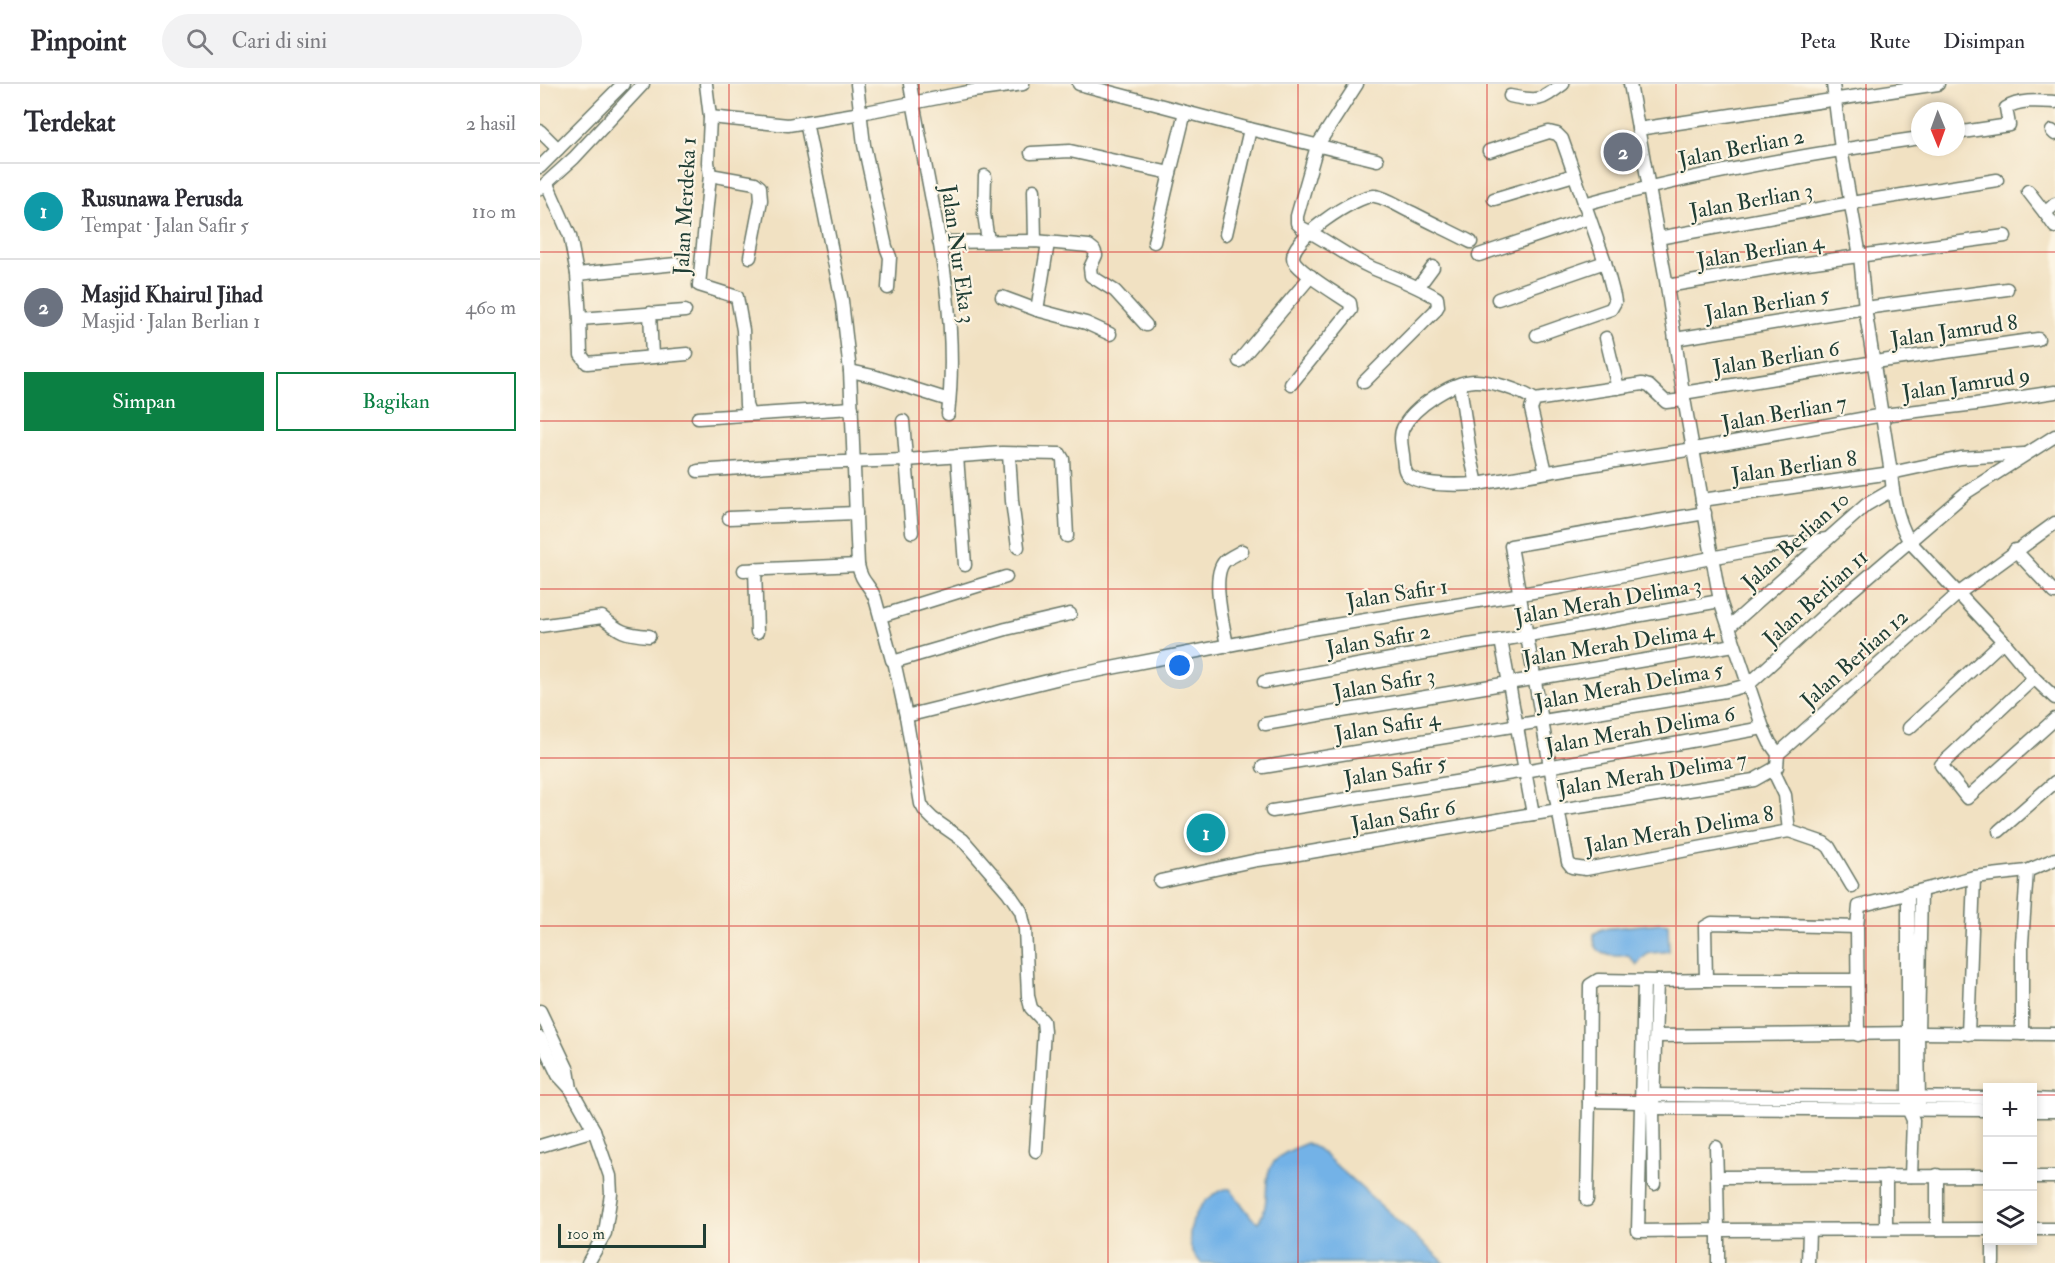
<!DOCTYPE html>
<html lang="id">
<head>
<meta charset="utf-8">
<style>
  body { margin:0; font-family:"IM FELL Double Pica",serif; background:#f2f2f3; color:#2b2b33 }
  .controls { position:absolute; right:18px; bottom:18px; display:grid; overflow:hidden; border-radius:0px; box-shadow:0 3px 9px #0003 }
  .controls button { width:54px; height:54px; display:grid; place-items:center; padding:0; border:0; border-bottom:2px solid #e1e1e2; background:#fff; color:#2b2b33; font:30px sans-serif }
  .compass { position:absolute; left:1371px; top:18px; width:54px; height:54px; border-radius:50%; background:#fff; box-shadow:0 3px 9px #0003; rotate:179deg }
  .scale { position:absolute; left:18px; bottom:15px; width:148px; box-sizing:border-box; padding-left:6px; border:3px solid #1f3d34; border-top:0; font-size:16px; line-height:21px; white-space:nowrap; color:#1f3d34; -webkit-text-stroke:4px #fcf5e5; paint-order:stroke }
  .you { position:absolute; left:640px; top:582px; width:21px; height:21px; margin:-15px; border:4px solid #fff; border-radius:50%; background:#1a73e8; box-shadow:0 0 0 9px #1a73e833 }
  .badge { display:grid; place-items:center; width:39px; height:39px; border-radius:50%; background:#0b8043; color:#fff; font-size:20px; font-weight:700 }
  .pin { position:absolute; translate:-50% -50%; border:3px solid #fff; box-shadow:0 2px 6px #0006 }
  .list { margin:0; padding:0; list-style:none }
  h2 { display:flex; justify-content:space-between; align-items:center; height:78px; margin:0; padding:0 24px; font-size:26px }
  h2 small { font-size:20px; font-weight:400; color:#7c7c81 }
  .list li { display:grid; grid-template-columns:39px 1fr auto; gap:18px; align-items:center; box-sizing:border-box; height:96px; padding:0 24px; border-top:2px solid #e1e1e2 }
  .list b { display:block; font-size:22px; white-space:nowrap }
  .list p { margin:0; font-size:20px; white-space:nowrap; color:#7c7c81 }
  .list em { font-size:20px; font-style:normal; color:#7c7c81 }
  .actions { display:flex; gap:12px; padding:18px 24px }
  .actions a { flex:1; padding:14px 0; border:2px solid #0b8043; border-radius:0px; text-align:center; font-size:21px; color:#0b8043 }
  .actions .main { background:#0b8043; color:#fff }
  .icon { flex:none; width:33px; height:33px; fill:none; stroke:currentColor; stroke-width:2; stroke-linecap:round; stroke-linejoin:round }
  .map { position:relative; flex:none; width:1515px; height:1179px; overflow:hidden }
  header { display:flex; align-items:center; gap:36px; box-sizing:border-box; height:84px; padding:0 30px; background:#fff; border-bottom:2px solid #e1e1e2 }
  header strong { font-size:28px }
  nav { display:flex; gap:33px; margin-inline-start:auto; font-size:21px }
  .search { width:420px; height:54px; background:#f2f2f3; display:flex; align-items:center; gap:15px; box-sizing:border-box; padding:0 21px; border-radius:33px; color:#7c7c81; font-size:22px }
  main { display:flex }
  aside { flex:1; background:#fff }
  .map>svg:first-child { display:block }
  .water { fill:#73b2e7; stroke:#49788e; stroke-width:1.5 }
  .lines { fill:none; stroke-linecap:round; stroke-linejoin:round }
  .minor-casing { stroke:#687666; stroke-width:15 }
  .minor { stroke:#fff; stroke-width:12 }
  .grid { fill:none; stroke:#d62828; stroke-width:1.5; stroke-opacity:0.55 }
  .labels { text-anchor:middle; stroke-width:4.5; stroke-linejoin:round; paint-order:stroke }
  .street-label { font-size:22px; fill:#1f3d34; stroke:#fcf5e5 }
</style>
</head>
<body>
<header>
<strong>Pinpoint</strong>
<div class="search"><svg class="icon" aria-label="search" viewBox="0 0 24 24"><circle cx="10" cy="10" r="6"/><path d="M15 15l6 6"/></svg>Cari di sini</div>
<nav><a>Peta</a><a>Rute</a><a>Disimpan</a></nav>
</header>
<main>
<aside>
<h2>Terdekat<small>2 hasil</small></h2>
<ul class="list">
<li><span class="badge" style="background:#0f9aa8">1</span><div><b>Rusunawa Perusda</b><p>Tempat · Jalan Safir 5</p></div><em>110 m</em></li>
<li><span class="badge" style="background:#6b7280">2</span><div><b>Masjid Khairul Jihad</b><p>Masjid · Jalan Berlian 1</p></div><em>460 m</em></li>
</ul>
<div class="actions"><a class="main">Simpan</a><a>Bagikan</a></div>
</aside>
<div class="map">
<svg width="1515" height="1179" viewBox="0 0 1515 1179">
  <rect width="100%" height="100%" fill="#fcf5e5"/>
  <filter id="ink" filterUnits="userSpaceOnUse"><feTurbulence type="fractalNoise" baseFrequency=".0167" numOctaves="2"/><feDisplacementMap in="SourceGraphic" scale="12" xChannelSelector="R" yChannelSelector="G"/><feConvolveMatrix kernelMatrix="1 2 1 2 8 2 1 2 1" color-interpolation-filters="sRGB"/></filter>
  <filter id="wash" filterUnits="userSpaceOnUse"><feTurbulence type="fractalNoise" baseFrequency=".008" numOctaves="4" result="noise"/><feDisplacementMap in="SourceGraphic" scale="24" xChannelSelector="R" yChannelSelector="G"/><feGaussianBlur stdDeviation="1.35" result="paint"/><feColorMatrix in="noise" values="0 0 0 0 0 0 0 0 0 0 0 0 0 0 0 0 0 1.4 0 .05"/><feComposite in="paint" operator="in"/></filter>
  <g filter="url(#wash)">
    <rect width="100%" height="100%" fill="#f1e1c2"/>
    <g class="water">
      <path d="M1121,839L1128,840L1129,867C1111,871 1111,863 1097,881L1088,871C1071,874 1052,871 1054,850L1062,845Z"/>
      <path d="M767,1059L778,1065L905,1179H661C658,1175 654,1171 652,1167C645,1146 656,1123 673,1111C679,1107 683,1104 690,1105L712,1134L718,1138C734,1118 718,1090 738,1074C746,1067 758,1063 767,1059Z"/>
    </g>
  </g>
  <g filter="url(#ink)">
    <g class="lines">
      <g class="minor-casing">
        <g id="minor">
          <path d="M166,0L170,33L168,78L170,91L159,201L197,213L203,246L206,321L209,330"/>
          <path d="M317,0L324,61L346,163L350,173L348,204"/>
          <path d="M370,0C388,108 421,219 408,330"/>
          <path d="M539,0L710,45L837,76"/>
          <path d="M817,0L777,62L757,132V139L762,144C785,155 806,172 830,183C853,193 876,201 897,214L898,222L895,227L824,298"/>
          <path d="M1293,0L1301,65L1320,172L1325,224L1351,389C1353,412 1357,438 1370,458L1463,557L1494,594L1515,614"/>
          <path d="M970,12C999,18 1000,17 1023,0"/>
          <path d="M170,33L248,41L321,29L433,7L483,0"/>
          <path d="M266,38L302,217L310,287L318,481C322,500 329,499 335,514L352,576L356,577L466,545L530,530"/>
          <path d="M1098,45L1398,0"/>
          <path d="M0,47L18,65"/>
          <path d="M1512,47L1515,50"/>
          <path d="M1416,49L1469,41L1466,24C1480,15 1499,17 1515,18"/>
          <path d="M949,67L1009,48L1017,50L1022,55L1065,178L1074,212L1075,218L1071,225L997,251"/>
          <path d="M491,69L530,67L630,89L645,28"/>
          <path d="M0,83L83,0"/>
          <path d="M170,91L215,99L220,103L221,116L210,173"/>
          <path d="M445,92L444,130L448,157"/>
          <path d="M7,100L30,152L37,190L40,235L145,227"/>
          <path d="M1,104L34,74L103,0"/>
          <path d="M494,106L495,157"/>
          <path d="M1488,107L1505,129"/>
          <path d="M954,115L1034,91"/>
          <path d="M1044,120C1154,90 1267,70 1380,54"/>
          <path d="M1515,120L1505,129L1515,143"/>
          <path d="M686,150L710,45"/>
          <path d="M1118,154L1311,119L1457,96"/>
          <path d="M399,158L495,157L549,162L554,166L556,171L550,184L551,192L575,207L606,241"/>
          <path d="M614,158L630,89"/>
          <path d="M939,171L1049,134"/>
          <path d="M37,190L136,180"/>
          <path d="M879,202L893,183"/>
          <path d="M1127,202L1238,183L1465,152"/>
          <path d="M462,213L497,226L546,239L570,250"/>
          <path d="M958,215L1065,178"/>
          <path d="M497,226L508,159"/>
          <path d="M110,229L112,272"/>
          <path d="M40,235L41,271L47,279L147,270"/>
          <path d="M1066,254L1078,304"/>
          <path d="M1135,255L1325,224L1467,205"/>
          <path d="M699,277L771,192"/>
          <path d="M310,287L333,292L409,316"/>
          <path d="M751,300L811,226L810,219C797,210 761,189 754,177C744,158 819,109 835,112C848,114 861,124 873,129C892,139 912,148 931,158"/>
          <path d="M920,301L930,369L937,400"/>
          <path d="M1143,309L1335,278L1498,255"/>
          <path d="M995,316C982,307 950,296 934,297C912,298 873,323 863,344C859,352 862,363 863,371C864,379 863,387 869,392C883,402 920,401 937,400L1056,380L1154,365L1343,331L1436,320L1515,308"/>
          <path d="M158,334L312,324"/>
          <path d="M363,337L372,448"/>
          <path d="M469,370L472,417L478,463"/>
          <path d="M417,372L425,481"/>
          <path d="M158,387L274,379L366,376L462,369L520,370L523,375L527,452"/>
          <path d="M1006,388L991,325L995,316L1102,300L1109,302L1126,318L1144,316"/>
          <path d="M1162,416L1351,389L1421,374L1484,370"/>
          <path d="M1165,429L971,462L1010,682L1028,778L1032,783L1046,785L1249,747L1245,711L1233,686"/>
          <path d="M189,434L316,429"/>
          <path d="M1475,466L1515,509"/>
          <path d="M215,485L217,548"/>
          <path d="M204,486L318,481"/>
          <path d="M341,532L466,493"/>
          <path d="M0,542L62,533C80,548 84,550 109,552"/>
          <path d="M1189,543L1326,421L1352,406"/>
          <path d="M687,562C684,542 670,492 685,477C690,473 697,470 702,467"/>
          <path d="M354,577L366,632L520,594L771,545L1023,503L1222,464L1287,455"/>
          <path d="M1494,594L1401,681L1427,714L1515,635"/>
          <path d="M724,598L928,561L961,556"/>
          <path d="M366,632L381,720L385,727L393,735L423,756L468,808L481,827L485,845L488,912L491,924L503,937L504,947L496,1067"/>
          <path d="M725,640L1194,561"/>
          <path d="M1369,644L1463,557"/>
          <path d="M1238,670L1419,509L1515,439"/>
          <path d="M723,683L1185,607L1208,601L1295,521L1427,408L1515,352"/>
          <path d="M732,727L985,687L1223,644"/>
          <path d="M993,730L961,556L1180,517"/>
          <path d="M1249,747L1284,759L1289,763L1312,802"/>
          <path d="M1459,747L1515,698"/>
          <path d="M620,797L717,776L741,773L993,730L1214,696L1237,683L1238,670L1230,659L1223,644L1180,517L1143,309L1127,202L1090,0"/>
          <path d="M1368,809V1025L1373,1036L1371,1092"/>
          <path d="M1317,896H1166L1165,843L1172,839L1317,843"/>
          <path d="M1104,897L1098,1147L1178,1146L1177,1093L1448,1092"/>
          <path d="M1117,897L1058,896L1050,901L1049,1017L1102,1018L1113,1024L1448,1026"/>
          <path d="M0,927L28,986L31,1005"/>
          <path d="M1428,950L1434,793"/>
          <path d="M1482,950V859L1487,787"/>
          <path d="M1318,951L1317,843L1319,822L1434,793L1487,787L1515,775"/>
          <path d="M1116,952L1378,949L1515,950"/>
          <path d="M0,954L18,991L31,1005L54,1046L70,1092L71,1110L65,1149L48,1179"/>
          <path d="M1492,1015L1515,1016"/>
          <path d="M1102,1018L1113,1011L1448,1014"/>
          <path d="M1379,1019L1378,949L1381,807"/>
          <path d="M1492,1027H1515"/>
          <path d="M0,1062L54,1046"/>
          <path d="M1176,1063L1177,1093"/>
          <path d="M1346,1092V1145"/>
          <path d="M1492,1093H1515"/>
          <path d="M1114,1100L1113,1024L1117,897L1166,896"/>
          <path d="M1047,1116L1049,1017"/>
          <path d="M1397,1145V1091"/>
          <path d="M1492,1145H1515"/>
          <path d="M1178,1179V1146L1448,1145"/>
          <path d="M1268,1179L1269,1146"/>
          <path d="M1453,1179V1156"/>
        </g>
      </g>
      <use href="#minor" class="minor"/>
    </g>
  </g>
  <path class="grid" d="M189,0V1179M379,0V1179M568,0V1179M758,0V1179M947,0V1179M1136,0V1179M1326,0V1179M0,168H1515M0,337H1515M0,505H1515M0,674H1515M0,842H1515M0,1011H1448M1492,1011H1515"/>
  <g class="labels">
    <g class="street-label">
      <text transform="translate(1201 63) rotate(-11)" y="8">Jalan Berlian 2</text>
      <text transform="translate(1211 116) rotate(-10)" y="8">Jalan Berlian 3</text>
      <text transform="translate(144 122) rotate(-87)" y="8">Jalan Merdeka 1</text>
      <text transform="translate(1220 166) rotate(-9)" y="8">Jalan Berlian 4</text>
      <text transform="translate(419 170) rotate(82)" y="8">Jalan Nur Eka 3</text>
      <text transform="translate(1227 219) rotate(-9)" y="8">Jalan Berlian 5</text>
      <text transform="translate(1414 246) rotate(-8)" y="8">Jalan Jamrud 8</text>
      <text transform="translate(1236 273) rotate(-9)" y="8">Jalan Berlian 6</text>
      <text transform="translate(1426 299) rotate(-8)" y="8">Jalan Jamrud 9</text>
      <text transform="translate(1244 328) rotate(-10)" y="8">Jalan Berlian 7</text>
      <text transform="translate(1254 382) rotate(-8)" y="8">Jalan Berlian 8</text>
      <text transform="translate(1255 456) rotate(-42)" y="8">Jalan Berlian 10</text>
      <text transform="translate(857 509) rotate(-9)" y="8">Jalan Safir 1</text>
      <text transform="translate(1275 513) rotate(-42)" y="8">Jalan Berlian 11</text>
      <text transform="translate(1068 516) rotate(-10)" y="8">Jalan Merah Delima 3</text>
      <text transform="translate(838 555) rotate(-10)" y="8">Jalan Safir 2</text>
      <text transform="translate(1078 559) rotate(-9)" y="8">Jalan Merah Delima 4</text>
      <text transform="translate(1314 574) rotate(-42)" y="8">Jalan Berlian 12</text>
      <text transform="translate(844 599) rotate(-10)" y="8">Jalan Safir 3</text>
      <text transform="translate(1089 601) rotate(-10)" y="8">Jalan Merah Delima 5</text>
      <text transform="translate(847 641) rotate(-9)" y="8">Jalan Safir 4</text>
      <text transform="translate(1100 645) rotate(-10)" y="8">Jalan Merah Delima 6</text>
      <text transform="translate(855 686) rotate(-9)" y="8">Jalan Safir 5</text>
      <text transform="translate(1112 689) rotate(-9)" y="8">Jalan Merah Delima 7</text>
      <text transform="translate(863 731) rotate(-10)" y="8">Jalan Safir 6</text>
      <text transform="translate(1139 745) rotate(-10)" y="8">Jalan Merah Delima 8</text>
    </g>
  </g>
</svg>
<div class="controls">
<button>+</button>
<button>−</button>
<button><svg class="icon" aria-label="layers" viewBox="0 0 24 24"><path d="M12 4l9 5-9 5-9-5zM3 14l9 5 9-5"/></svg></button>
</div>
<svg class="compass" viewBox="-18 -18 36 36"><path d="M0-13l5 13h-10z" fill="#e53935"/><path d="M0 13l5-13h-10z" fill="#7c7c81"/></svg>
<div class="scale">100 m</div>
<div class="you"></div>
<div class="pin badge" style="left:666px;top:749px;background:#0f9aa8">1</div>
<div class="pin badge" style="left:1083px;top:68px;background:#6b7280">2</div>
</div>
</main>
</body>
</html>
